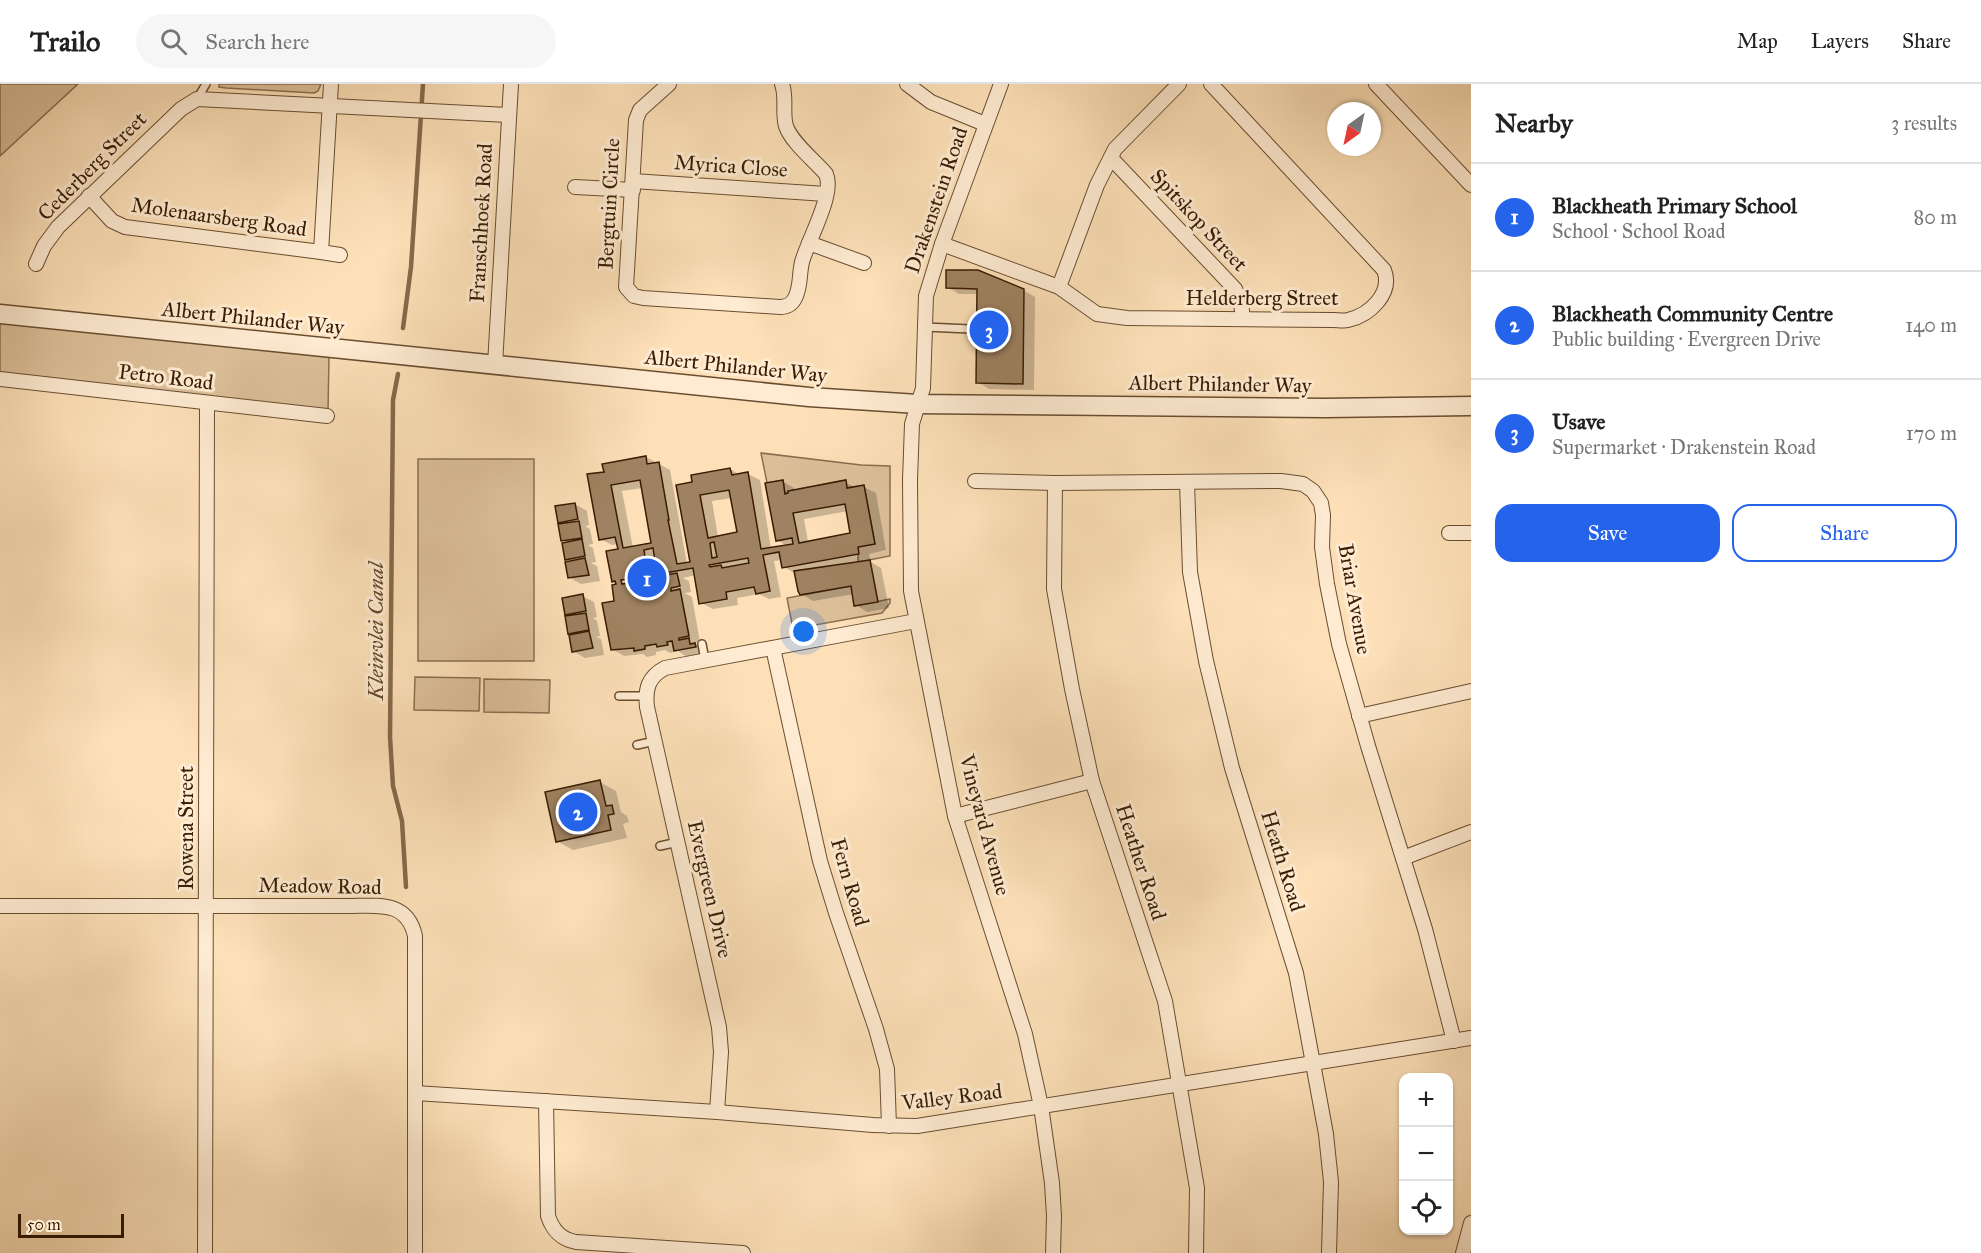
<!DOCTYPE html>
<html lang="en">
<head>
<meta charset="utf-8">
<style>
  body { margin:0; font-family:"IM FELL Great Primer",serif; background:#f6f6f6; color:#222 }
  .controls { position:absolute; right:18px; bottom:18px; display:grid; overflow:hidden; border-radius:12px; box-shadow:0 2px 4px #0004 }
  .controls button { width:54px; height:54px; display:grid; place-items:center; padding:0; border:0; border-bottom:2px solid #e0e0e0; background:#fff; color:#222; font:30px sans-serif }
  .compass { position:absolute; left:1327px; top:18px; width:54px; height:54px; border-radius:50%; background:#fff; box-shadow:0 2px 4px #0004; rotate:213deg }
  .scale { position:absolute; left:18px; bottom:15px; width:106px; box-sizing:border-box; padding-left:6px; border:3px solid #391c02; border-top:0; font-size:16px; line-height:21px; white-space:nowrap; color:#391c02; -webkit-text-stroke:4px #feebd1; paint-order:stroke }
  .you { position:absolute; left:804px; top:548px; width:21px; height:21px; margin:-15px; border:4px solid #fff; border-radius:50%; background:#1a73e8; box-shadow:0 0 0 9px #1a73e833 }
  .badge { display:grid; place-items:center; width:39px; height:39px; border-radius:50%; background:#2563eb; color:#fff; font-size:20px; font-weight:700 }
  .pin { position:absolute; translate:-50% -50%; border:3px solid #fff; box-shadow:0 2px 6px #0006 }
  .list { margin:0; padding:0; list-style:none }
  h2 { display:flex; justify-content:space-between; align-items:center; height:78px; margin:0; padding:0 24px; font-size:26px }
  h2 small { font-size:20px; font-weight:400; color:#767676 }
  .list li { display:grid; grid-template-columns:39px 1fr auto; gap:18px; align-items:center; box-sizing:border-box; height:108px; padding:0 24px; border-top:2px solid #e0e0e0 }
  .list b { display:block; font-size:22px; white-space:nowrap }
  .list p { margin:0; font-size:20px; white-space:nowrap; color:#767676 }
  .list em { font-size:20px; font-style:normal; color:#767676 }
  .actions { display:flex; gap:12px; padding:18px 24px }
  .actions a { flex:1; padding:14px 0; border:2px solid #2563eb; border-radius:18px; text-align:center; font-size:21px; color:#2563eb }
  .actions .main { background:#2563eb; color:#fff }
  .icon { flex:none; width:33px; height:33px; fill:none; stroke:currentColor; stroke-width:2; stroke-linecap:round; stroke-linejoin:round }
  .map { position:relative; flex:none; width:1471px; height:1169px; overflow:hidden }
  header { display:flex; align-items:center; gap:36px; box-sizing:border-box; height:84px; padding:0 30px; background:#fff; border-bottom:2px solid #e0e0e0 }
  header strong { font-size:28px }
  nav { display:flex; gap:33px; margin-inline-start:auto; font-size:21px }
  .search { width:420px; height:54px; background:#f6f6f6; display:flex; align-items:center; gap:15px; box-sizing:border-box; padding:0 21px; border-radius:33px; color:#767676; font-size:22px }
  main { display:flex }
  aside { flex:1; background:#fff }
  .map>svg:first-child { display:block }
  .green { fill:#dcbf99; stroke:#8a6e4e; stroke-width:1.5 }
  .shadow { fill:#0003; fill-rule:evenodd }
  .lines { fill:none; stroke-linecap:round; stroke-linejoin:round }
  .stream { stroke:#86694a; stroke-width:4.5 }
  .building { fill:#9f8261; stroke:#391c02; stroke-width:1.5; fill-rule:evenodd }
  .service-casing { stroke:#6a4d30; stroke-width:10 }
  .minor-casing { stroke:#6a4d30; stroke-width:16 }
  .tertiary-casing { stroke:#6a4d30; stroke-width:21 }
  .service { stroke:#feebd1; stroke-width:7 }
  .minor { stroke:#feebd1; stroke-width:14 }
  .tertiary { stroke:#feebd1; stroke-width:18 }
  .labels { text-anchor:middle; stroke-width:6; stroke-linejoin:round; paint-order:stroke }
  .street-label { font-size:21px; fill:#391c02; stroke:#feebd1 }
  .water-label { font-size:22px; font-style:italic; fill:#66492c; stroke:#feebd1 }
</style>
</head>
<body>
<header>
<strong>Trailo</strong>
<div class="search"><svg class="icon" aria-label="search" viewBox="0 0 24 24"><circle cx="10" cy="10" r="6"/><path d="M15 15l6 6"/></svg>Search here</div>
<nav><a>Map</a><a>Layers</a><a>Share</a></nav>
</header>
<main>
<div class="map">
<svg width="1471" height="1169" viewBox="0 0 1471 1169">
  <rect width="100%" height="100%" fill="#fde0b8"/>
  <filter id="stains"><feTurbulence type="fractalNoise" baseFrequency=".00333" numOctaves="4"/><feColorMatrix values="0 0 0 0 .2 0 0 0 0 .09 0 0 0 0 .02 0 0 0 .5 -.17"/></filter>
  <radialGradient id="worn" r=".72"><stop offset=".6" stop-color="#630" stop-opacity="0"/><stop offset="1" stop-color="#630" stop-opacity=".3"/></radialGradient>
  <g class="green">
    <path d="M0,0H78L0,72Z"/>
    <path d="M219,0H321L318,7L314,9L226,4L219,3Z"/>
    <path d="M0,236L329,272L328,328L0,291Z"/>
    <path d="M761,369L861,381L890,382V472L858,478V463L875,460L864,401L847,404L845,396L788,407V409L785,410L783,396L767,399Z"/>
    <rect x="418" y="375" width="116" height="202"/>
    <path d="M851,502L855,522L890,515V519L882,529L793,545L787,514Z"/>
    <path d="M415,593L480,594L479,627L414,626Z"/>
    <path d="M484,595L550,596L549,629L484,628Z"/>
  </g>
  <g class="shadow">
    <path d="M947,203L1023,206L1035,213L1034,306L989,305L978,298V210H959Z"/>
    <path d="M646,373L670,386L687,480L692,479L694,399L730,385L740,391L748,390L760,396L771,465L787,462L777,456L782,397L794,404L795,407L845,398L856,404L864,403L876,409L886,466L869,470L871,478L881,484L889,524L867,528L856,521L854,510L813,517L801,510L796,490L784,483L782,476L774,477L781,513L769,515L759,510L737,514L738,521L713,525L701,519L696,491L683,494L689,497L691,508L685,509L692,513L700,558L695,559L707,569L687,573L678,567L670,569L665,566L656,568V571L647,573L643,570L624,572L612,565L617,499L613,497L620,466L618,460L612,461L600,455L605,389ZM643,404L653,460L633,464L622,407ZM732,414L738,450L718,453L712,417ZM848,427L852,451L808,458L804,435ZM632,493L634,499L623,501L621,495Z"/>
    <path d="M575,420L587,427L589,441L585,442L590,445L593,460L588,461L593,464L596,478L591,479L597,482L600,497L581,500L570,494L572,478L566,475L568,459L563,456L565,441L559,438Z"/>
    <path d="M582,512L594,518L597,533L593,534L597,537L600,552L596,553L601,555L604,571L585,574L573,567L575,551L570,549L571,533L567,530Z"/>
    <path d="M600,698L616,707L621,728L627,732L629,738L623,740L627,754L573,766L557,757Z"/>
  </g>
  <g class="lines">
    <g class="stream">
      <path d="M403,244L411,183L423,0"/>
      <path d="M398,290L393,316L390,653L393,702L402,737L406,803"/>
    </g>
  </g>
  <g class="building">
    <path d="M946,186H978L1024,205L1023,300L976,299L977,205L946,204Z"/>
    <path d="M646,372L647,380L659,378L669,436H668L677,480L690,478L676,401L692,398L691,391L730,384L732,391L748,388L761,465L793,460L792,454L776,457L765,399L783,396L785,410L788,409V407L846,396L847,404L864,401L875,460L858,463L859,470L782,484L779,468L763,471L770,507L756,510L754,503L726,508L727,515L699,520L693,484L648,492V494L677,489L680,502L671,504V507L680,505L689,552L679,554V556L689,554L690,560L695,559L696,563L674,567L672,557L667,558L668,561L657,563L656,560L645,562V565L634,567V564L611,566L602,519L614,517L612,501L616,500L615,497L612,498L606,467L618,465L615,453L599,456L587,390L604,388L602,380ZM640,396L651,459L623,464L611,401ZM729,406L737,448L708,454L700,411ZM845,420L850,449L799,459L793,429ZM714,458L717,473L712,474L710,459ZM653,464L656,484L647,486L644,466ZM748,474L749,479L722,484L721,481L710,483L709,481ZM631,495L632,498L622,500L621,496Z"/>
    <path d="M575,419L578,435L558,439L555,422Z"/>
    <path d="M579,437L582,454L561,457L558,440Z"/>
    <path d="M582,455L585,472L565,476L562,459Z"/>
    <path d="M585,474L589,491L568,494L565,478Z"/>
    <path d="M870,476L878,518L854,522L851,502L800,511L798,507L794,487Z"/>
    <path d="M583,510L586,527L565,531L562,514Z"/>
    <path d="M586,529L589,546L568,550L565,532Z"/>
    <path d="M589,547L593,564L572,568L569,551Z"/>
    <path d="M600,696L606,722L612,721L614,730L608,731L611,746L556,758L545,708Z"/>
  </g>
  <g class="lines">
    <g class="service-casing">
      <g id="service">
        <path d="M197,15L206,0"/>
        <path d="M925,243L970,245"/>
        <path d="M702,560L705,576"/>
        <path d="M619,612H646"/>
        <path d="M637,661L655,657"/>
        <path d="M660,762L678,758"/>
      </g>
    </g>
    <g class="minor-casing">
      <g id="minor">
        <path d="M669,0L640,26L636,36L626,203L634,212L643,214L780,223C787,223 792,220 795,214C801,203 799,190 802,178C808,156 835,110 826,90C815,77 791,58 786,42C782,29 787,14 782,0"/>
        <path d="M907,0L931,18L985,40"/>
        <path d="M1001,0L942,160L926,212L923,304L912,340L910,396L911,507L955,732L1025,950L1041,1022L1052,1099L1054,1132L1053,1169"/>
        <path d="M1376,0L1471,101"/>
        <path d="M1111,74L1235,205L1241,219L1243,235"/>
        <path d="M633,97L826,110"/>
        <path d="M575,103L633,106"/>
        <path d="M89,112L112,137L125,143L321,168L331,0"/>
        <path d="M809,159L864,179"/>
        <path d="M942,160L1059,203L1097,230L1127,234L1333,236C1338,236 1344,237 1348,236C1370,231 1393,209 1384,186L1211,0"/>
        <path d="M321,168L340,171"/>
        <path d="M36,180L44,162L58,143L181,25L197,15L508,31"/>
        <path d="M1059,203L1097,101L1115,65L1179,0"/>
        <path d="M495,281L511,0"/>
        <path d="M0,295L327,332"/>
        <path d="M975,397L1055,399L1281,397L1303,400L1313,407L1321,419L1323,431L1322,463L1327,500L1339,560L1368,662L1425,845L1454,957"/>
        <path d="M1187,398L1190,488L1206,577L1232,684L1296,889L1307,947L1326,1050L1331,1098L1329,1169"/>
        <path d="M1055,399L1054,505L1072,605L1092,697L1165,917L1197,1104L1196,1169"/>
        <path d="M1449,449H1471"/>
        <path d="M773,564L820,777L836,829L876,945L887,985L889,1042"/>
        <path d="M1359,632L1471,607"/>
        <path d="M955,732L1092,697"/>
        <path d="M1403,774L1471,748"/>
        <path d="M0,822H348C377,822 407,816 415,852V1169"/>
        <path d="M415,1009L717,1028L873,1041L917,1042L1471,954"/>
        <path d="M546,1017L548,1132C553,1147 561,1155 576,1158L743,1169"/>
        <path d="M717,1028L721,968L719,943L647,623C645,605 648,593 665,584L916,537"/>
        <path d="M205,1169L207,319"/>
        <path d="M1463,1169L1471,1139"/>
      </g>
    </g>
    <g class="tertiary-casing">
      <path id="tertiary" d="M0,230L809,313L918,320L1325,324L1471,322"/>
    </g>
    <use href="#service" class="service"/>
    <use href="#minor" class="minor"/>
    <use href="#tertiary" class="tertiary"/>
  </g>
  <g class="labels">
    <g class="street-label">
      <text transform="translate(92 82) rotate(-45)" y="7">Cederberg Street</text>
      <text transform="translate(731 82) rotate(4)" y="7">Myrica Close</text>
      <text transform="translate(936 116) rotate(-71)" y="7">Drakenstein Road</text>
      <text transform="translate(609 120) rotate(-87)" y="7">Bergtuin Circle</text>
      <text transform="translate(219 133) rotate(8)" y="7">Molenaarsberg Road</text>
      <text transform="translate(1199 136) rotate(47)" y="7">Spitskop Street</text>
      <text transform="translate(481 139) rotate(-87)" y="7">Franschhoek Road</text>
      <text x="1262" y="221">Helderberg Street</text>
      <text transform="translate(253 234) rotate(6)" y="7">Albert Philander Way</text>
      <text transform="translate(736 282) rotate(6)" y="7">Albert Philander Way</text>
      <text transform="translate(166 293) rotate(7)" y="7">Petro Road</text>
      <text transform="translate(1220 300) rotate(1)" y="7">Albert Philander Way</text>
      <text transform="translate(1355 515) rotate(80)" y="7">Briar Avenue</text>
      <text transform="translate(985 741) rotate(75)" y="7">Vineyard Avenue</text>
      <text transform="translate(186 744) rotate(-90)" y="7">Rowena Street</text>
      <text transform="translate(1283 777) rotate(73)" y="7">Heath Road</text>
      <text transform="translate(1141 778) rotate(72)" y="7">Heather Road</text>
      <text transform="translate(850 798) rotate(74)" y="7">Fern Road</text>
      <text transform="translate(320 802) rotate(1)" y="7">Meadow Road</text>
      <text transform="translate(710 805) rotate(77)" y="7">Evergreen Drive</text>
      <text transform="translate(952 1013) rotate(-7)" y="7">Valley Road</text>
    </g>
    <g class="water-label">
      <text transform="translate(375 547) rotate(-90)" y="8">Kleinvlei Canal</text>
    </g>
  </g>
  <rect width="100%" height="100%" filter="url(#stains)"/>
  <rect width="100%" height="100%" fill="url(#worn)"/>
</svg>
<div class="controls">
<button>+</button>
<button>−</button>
<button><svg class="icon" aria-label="locate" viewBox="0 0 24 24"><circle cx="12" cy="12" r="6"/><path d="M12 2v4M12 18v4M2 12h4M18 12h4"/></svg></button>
</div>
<svg class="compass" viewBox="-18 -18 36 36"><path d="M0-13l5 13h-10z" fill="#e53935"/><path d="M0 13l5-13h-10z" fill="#767676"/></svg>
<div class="scale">50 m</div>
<div class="you"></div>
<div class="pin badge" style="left:647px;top:494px">1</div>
<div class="pin badge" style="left:578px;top:728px">2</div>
<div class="pin badge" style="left:989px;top:246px">3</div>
</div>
<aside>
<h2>Nearby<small>3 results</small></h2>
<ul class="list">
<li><span class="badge">1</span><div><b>Blackheath Primary School</b><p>School · School Road</p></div><em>80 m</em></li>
<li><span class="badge">2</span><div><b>Blackheath Community Centre</b><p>Public building · Evergreen Drive</p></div><em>140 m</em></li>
<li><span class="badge">3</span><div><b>Usave</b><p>Supermarket · Drakenstein Road</p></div><em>170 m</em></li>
</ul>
<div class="actions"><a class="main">Save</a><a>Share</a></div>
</aside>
</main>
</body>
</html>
